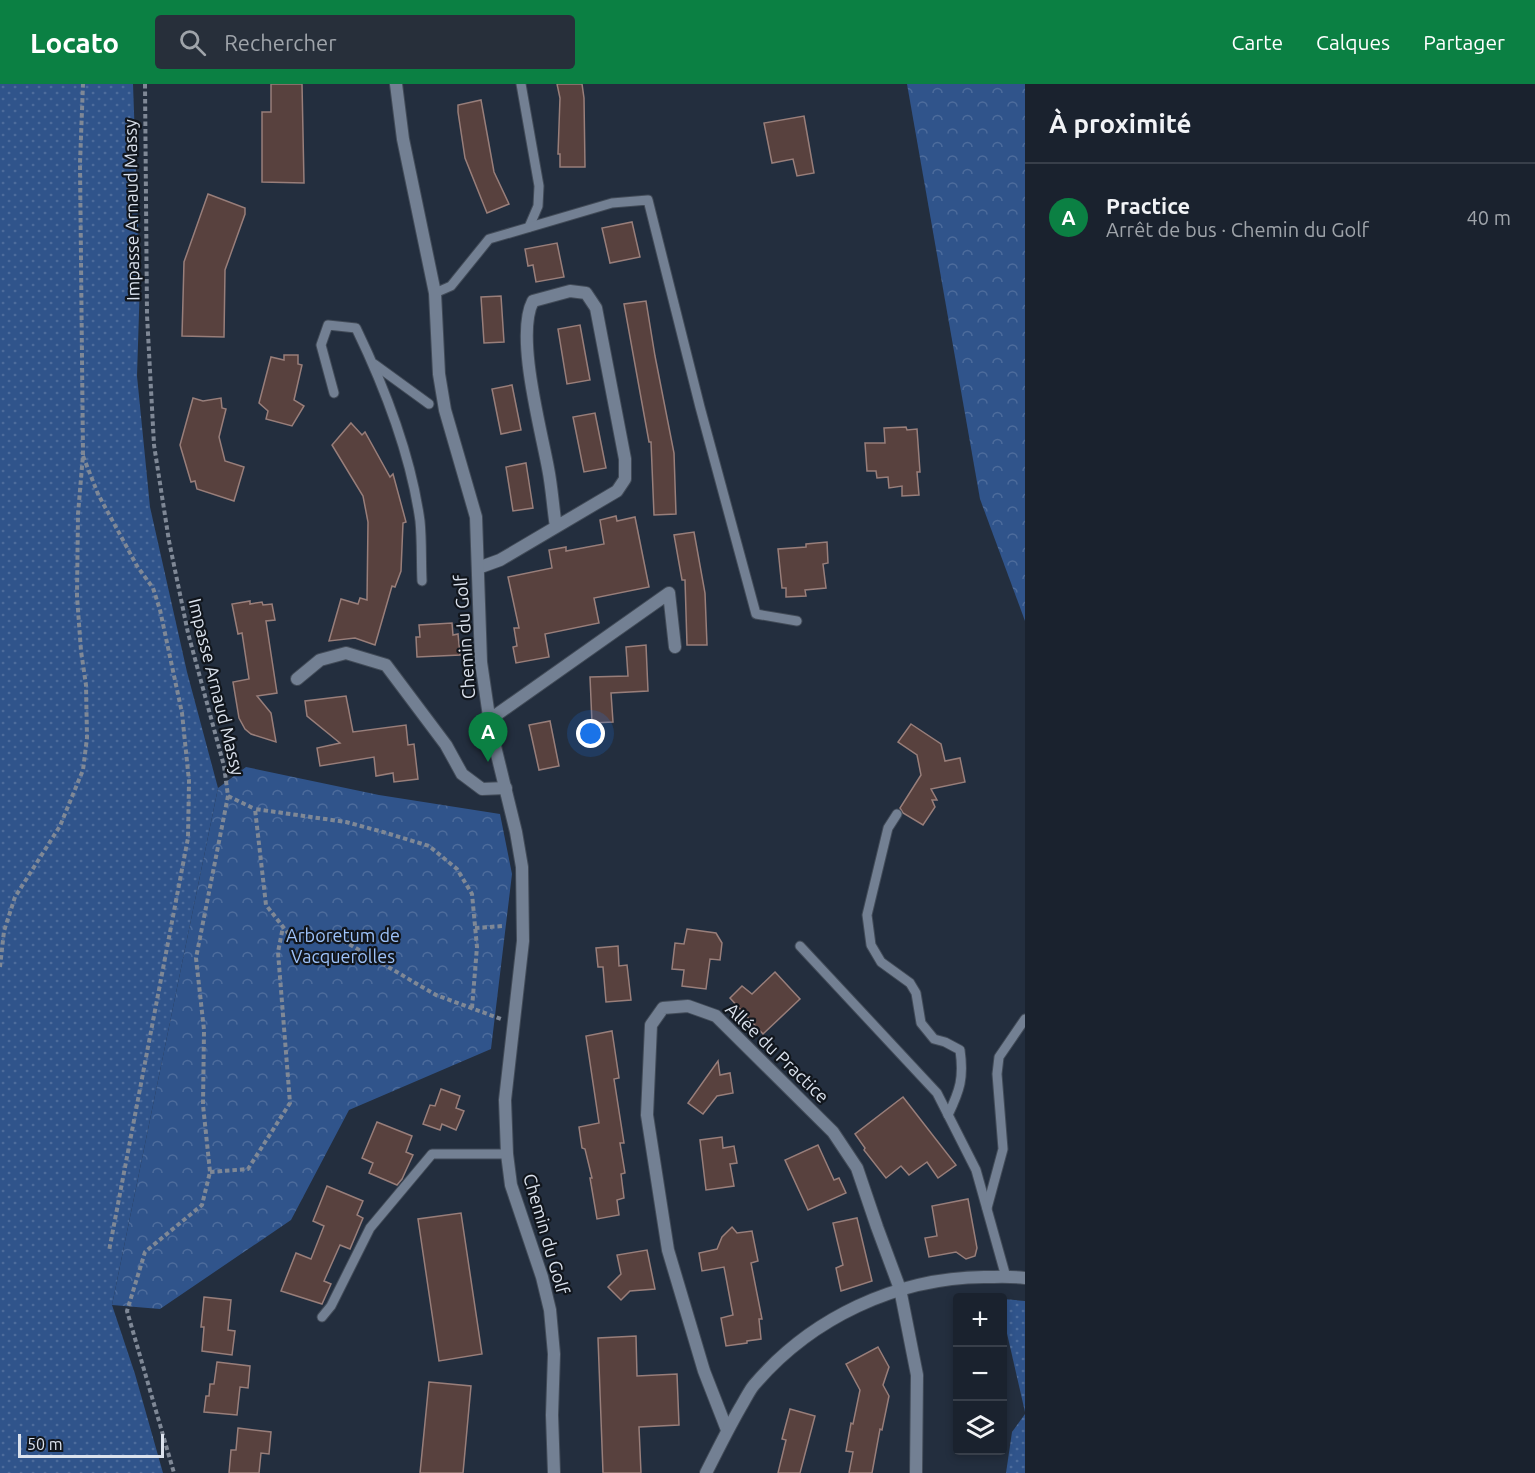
<!DOCTYPE html>
<html lang="fr">
<head>
<meta charset="utf-8">
<style>
  body { margin:0; font-family:Ubuntu,sans-serif; background:#272f3a; color:#f1f3f6 }
  .controls { position:absolute; right:18px; bottom:18px; display:grid; overflow:hidden; border-radius:6px; box-shadow:0 3px 9px #0003 }
  .controls button { width:54px; height:54px; display:grid; place-items:center; padding:0; border:0; border-bottom:2px solid #383f4a; background:#1a222e; color:#f1f3f6; font:30px sans-serif }
  .scale { position:absolute; left:18px; bottom:15px; width:146px; box-sizing:border-box; padding-left:6px; border:3px solid #dbe2ed; border-top:0; font-size:16px; line-height:21px; white-space:nowrap; color:#dbe2ed; -webkit-text-stroke:4px #11161d; paint-order:stroke }
  .you { position:absolute; left:591px; top:650px; width:21px; height:21px; margin:-15px; border:4px solid #fff; border-radius:50%; background:#1a73e8; box-shadow:0 0 0 9px #1a73e833 }
  .badge { display:grid; place-items:center; width:39px; height:39px; border-radius:50%; background:#0b8043; color:#fff; font-size:20px; font-weight:700 }
  .pin { position:absolute; translate:-50% -50px; filter:drop-shadow(0 2px 3px #0008) }
  .pin::after { content:''; position:absolute; top:32px; width:21px; height:18px; background:inherit; clip-path:polygon(0 0,100% 0,50% 100%) }
  .list { margin:0; padding:0; list-style:none }
  h2 { display:flex; justify-content:space-between; align-items:center; height:78px; margin:0; padding:0 24px; font-size:26px }
  h2 small { font-size:20px; font-weight:400; color:#9fa4aa }
  .list li { display:grid; grid-template-columns:39px 1fr auto; gap:18px; align-items:center; box-sizing:border-box; height:108px; padding:0 24px; border-top:2px solid #383f4a }
  .list b { display:block; font-size:22px; white-space:nowrap }
  .list p { margin:0; font-size:20px; white-space:nowrap; color:#9fa4aa }
  .list em { font-size:20px; font-style:normal; color:#9fa4aa }
  .icon { flex:none; width:33px; height:33px; fill:none; stroke:currentColor; stroke-width:2; stroke-linecap:round; stroke-linejoin:round }
  .map { position:relative; flex:none; width:1025px; height:1389px; overflow:hidden }
  header { display:flex; align-items:center; gap:36px; box-sizing:border-box; height:84px; padding:0 30px; background:#0b8043; color:#fff }
  header strong { font-size:28px }
  nav { display:flex; gap:33px; margin-inline-start:auto; font-size:21px }
  .search { width:420px; height:54px; background:#272f3a; display:flex; align-items:center; gap:15px; box-sizing:border-box; padding:0 21px; border-radius:6px; color:#9fa4aa; font-size:22px }
  main { display:flex }
  aside { flex:1; background:#1a222e }
  .map>svg:first-child { display:block }
  .grass { fill:url(#grass-dots) }
  .forest { fill:url(#forest-crowns) }
  .building { fill:#58413e; stroke:#987e7a; stroke-width:1.5 }
  .lines { fill:none; stroke-linecap:round; stroke-linejoin:round }
  .service-casing { stroke:#424b58; stroke-width:11 }
  .minor-casing { stroke:#424b58; stroke-width:14 }
  .tertiary-casing { stroke:#424b58; stroke-width:14 }
  .path { stroke:#7f8896; stroke-width:4; stroke-dasharray:4.5 3; stroke-linecap:butt }
  .service { stroke:#738093; stroke-width:9 }
  .minor { stroke:#738093; stroke-width:12 }
  .tertiary { stroke:#738093; stroke-width:12 }
  .labels { text-anchor:middle; stroke-width:4.5; stroke-linejoin:round; paint-order:stroke }
  .street-label { font-size:18px; fill:#dbe2ed; stroke:#11161d }
  .park-label { font-size:18px; fill:#9dc2f9; stroke:#11161d }
</style>
</head>
<body>
<header>
<strong>Locato</strong>
<div class="search"><svg class="icon" aria-label="search" viewBox="0 0 24 24"><circle cx="10" cy="10" r="6"/><path d="M15 15l6 6"/></svg>Rechercher</div>
<nav><a>Carte</a><a>Calques</a><a>Partager</a></nav>
</header>
<main>
<div class="map">
<svg width="1025" height="1389" viewBox="0 0 1025 1389">
  <defs>
    <pattern id="grass-dots" width="8" height="8" patternUnits="userSpaceOnUse" patternTransform="scale(1.5)"><rect width="8" height="8" fill="#30548b"/><path d="M2 2h.1M6 6h.1" fill="none" stroke="#4d6c9c" stroke-width="1.8" stroke-linecap="round"/></pattern>
    <pattern id="forest-crowns" width="20" height="18" patternUnits="userSpaceOnUse" patternTransform="scale(1.5)"><rect width="20" height="18" fill="#30548b"/><path d="M2 6a3 3 0 1 1 6 0M12 15a3 3 0 1 1 6 0" fill="none" stroke="#4d6c9c"/></pattern>
  </defs>
  <rect width="100%" height="100%" fill="#232e3e"/>
  <g class="grass">
    <path d="M0,0H133L140,197L137,292L150,423L187,588L218,704L112,1221L135,1290L163,1389H0Z"/>
    <path d="M1003,1215L1025,1217V1328L1003,1232Z"/>
    <path d="M1025,1330V1389H1006L1012,1348Z"/>
  </g>
  <g class="forest">
    <path d="M907,0H1025V537L980,415Z"/>
    <path d="M246,683L379,711L500,730L512,790L491,965L349,1026L291,1136L160,1225L112,1221L218,704Z"/>
  </g>
  <g class="building">
    <path d="M271,0H302L304,99L262,98V28H271Z"/>
    <path d="M557,0H582L584,14L585,83H560V70H558L560,14Z"/>
    <path d="M481,16L494,88L509,120L487,129L465,74L458,28V21Z"/>
    <path d="M804,32L814,89L797,92L793,75L772,79L764,39Z"/>
    <path d="M208,110L245,124V130L225,186L224,253L182,252L184,178Z"/>
    <path d="M632,138L640,173L610,179L602,144Z"/>
    <path d="M557,159L564,193L536,198L533,181L528,182L525,165Z"/>
    <path d="M501,212L504,258L484,259L481,213Z"/>
    <path d="M646,217L655,272L674,369L676,430L654,431L651,358H649L624,220Z"/>
    <path d="M580,241L590,296L567,300L558,245Z"/>
    <path d="M284,271H298V280L302,281L294,316L304,322L292,342L266,335L268,327L259,319L271,273L284,276Z"/>
    <path d="M512,301L521,346L501,350L492,305Z"/>
    <path d="M193,314L203,317L221,314L222,324L226,325L219,353L225,377L244,383L234,417L197,405L195,397L191,398L180,361Z"/>
    <path d="M595,329L606,384L584,388L573,333Z"/>
    <path d="M351,339L362,351L365,348L390,393L393,390L406,438L403,439L401,487L395,503L392,502L375,561L355,554L329,557L341,515L358,520L360,514L367,516L368,438L363,412L332,361Z"/>
    <path d="M906,343L907,346L917,345L920,388H917L919,411L902,412V402L889,404L888,393L877,394L876,387H867L865,359H885L884,344Z"/>
    <path d="M526,379L533,424L513,427L506,383Z"/>
    <path d="M616,432L617,437L635,433L649,503L594,514L599,539L545,550L549,573L516,579L513,563L517,562L514,544H519L508,493L552,484L549,466L566,463V467L604,460L600,436Z"/>
    <path d="M694,448L705,509L707,561H687L685,496H682L674,451Z"/>
    <path d="M827,458L828,479L823,480L826,504L805,506L806,512L786,513V504H782L778,465L806,463V460Z"/>
    <path d="M250,517V520L262,518L263,521L272,520L275,536L266,537L277,609L257,612L271,629L276,658L251,650L245,645L239,634L233,598L249,595L242,549L238,550L232,520Z"/>
    <path d="M452,539L453,551L458,550L460,571L417,573L416,553H420L419,541Z"/>
    <path d="M646,561L648,607L611,609L613,638L592,639L590,593L628,592L626,563Z"/>
    <path d="M346,612L353,648L406,641L408,661L414,660L418,695L394,698L393,689L376,692L374,673L320,682L317,664L340,659L307,632L305,617Z"/>
    <path d="M550,637L559,682L539,686L529,641Z"/>
    <path d="M911,640L941,660L945,677L960,674L965,698L931,705L937,716H932L935,723L923,741L903,729L900,724L921,691L917,671L898,658Z"/>
    <path d="M687,845L716,849L722,859L720,876L710,875L706,905L682,902L684,886L672,885L675,859L684,860Z"/>
    <path d="M618,862L619,882L627,881L631,916L606,918L603,883H598L596,864Z"/>
    <path d="M775,888L800,915L763,950L730,914L742,902L752,910Z"/>
    <path d="M612,947L619,994L614,995L624,1059H620L625,1089L621,1090L624,1114L617,1116L619,1131L597,1135L590,1094H592L585,1065L582,1064L579,1043L599,1039L586,952Z"/>
    <path d="M718,977L720,991L730,989L733,1009L717,1012L703,1030L688,1019Z"/>
    <path d="M441,1005L460,1012L456,1024L464,1027L456,1046L442,1040L440,1046L423,1040L430,1021L435,1022Z"/>
    <path d="M903,1013L956,1081L938,1094L927,1078L909,1091L901,1082L886,1094L864,1066L865,1064L855,1050Z"/>
    <path d="M377,1038L412,1052L406,1068L413,1071L402,1095L397,1101L369,1089L373,1079L362,1074Z"/>
    <path d="M722,1053L723,1064L734,1062L737,1079L730,1080L734,1102L706,1106L700,1056Z"/>
    <path d="M818,1061L834,1096L839,1094L846,1109L808,1126L785,1076Z"/>
    <path d="M327,1102L363,1117L357,1131L363,1134L350,1165L340,1161L324,1197L331,1200L322,1220L281,1207L296,1169L311,1175L324,1142L313,1137Z"/>
    <path d="M968,1115L977,1164L975,1172L966,1175L956,1168L929,1173L925,1154L937,1152L932,1122Z"/>
    <path d="M461,1129L482,1270L439,1277L418,1135Z"/>
    <path d="M857,1134L872,1197L841,1207L836,1184L843,1181L833,1139Z"/>
    <path d="M732,1143L737,1149L752,1147L758,1177L751,1179L762,1235H759L761,1255L747,1257V1259L726,1262L721,1234L733,1231L724,1183L702,1187L699,1169L717,1165L722,1153Z"/>
    <path d="M647,1166L655,1205L630,1207L621,1216L608,1203L621,1190L617,1171Z"/>
    <path d="M204,1213L231,1216L228,1246L235,1247L232,1271L202,1267L204,1243H201Z"/>
    <path d="M636,1252L637,1292L677,1290L679,1341L639,1343L641,1389H603L598,1254Z"/>
    <path d="M878,1263L889,1283L883,1301L889,1312L882,1346L880,1345L872,1389H849L853,1368L846,1367L851,1339L853,1340L860,1306L846,1280Z"/>
    <path d="M217,1278L250,1282L248,1304L240,1303L237,1331L204,1328L206,1312H209L210,1300H214Z"/>
    <path d="M429,1298L471,1302L463,1389H420Z"/>
    <path d="M790,1325L815,1332L800,1389H778L786,1356L782,1355Z"/>
    <path d="M238,1344L271,1348L269,1370L261,1369L259,1389H229L231,1366H236Z"/>
  </g>
  <g class="lines">
    <g class="service-casing">
      <g id="service">
        <path d="M521,0L539,102L538,122L529,143"/>
        <path d="M435,209L451,202L489,155L612,119L648,116L700,323L756,530L797,537"/>
        <path d="M374,280L429,320"/>
        <path d="M334,309L321,261L328,241L356,244C384,302 411,372 420,437C422,457 421,477 422,497"/>
        <path d="M897,730L888,744L867,831L871,861L881,878L910,899L916,909L921,939L934,955L945,958L960,966C964,994 960,1006 948,1031"/>
        <path d="M800,862L937,1009L976,1086L1006,1193"/>
        <path d="M987,1124L1003,1065L997,990L999,973L1025,935"/>
        <path d="M322,1233L331,1222L370,1144L432,1070H507"/>
      </g>
    </g>
    <g class="minor-casing">
      <g id="minor">
        <path d="M478,484L500,476L617,407L625,395V375L596,224L586,209L570,207L533,217C515,251 541,345 548,384C552,404 553,424 556,443"/>
        <path d="M297,595L320,576L346,569L386,581L446,661L462,690L482,705L506,704"/>
        <path d="M489,636L669,509L675,563"/>
        <path d="M727,1346L704,1287L668,1166L647,1031L651,941L663,924L688,922L716,932L833,1048L857,1084L877,1143L900,1205L917,1291L916,1389"/>
        <path d="M706,1389C717,1367 728,1345 740,1324C745,1316 749,1307 754,1301C811,1234 896,1194 984,1193C997,1193 1012,1192 1025,1194"/>
      </g>
    </g>
    <g class="tertiary-casing">
      <path id="tertiary" d="M396,0L403,55L435,209L439,290L445,326L476,433L481,578L491,646L516,748L522,783L523,857L505,1016L507,1070L511,1101L542,1193L550,1226L554,1270L552,1331L554,1389"/>
    </g>
    <g class="path">
      <path d="M145,0L147,231L154,361L169,457L188,549L224,682L228,712L196,874L204,946L203,1021L210,1088L202,1121L145,1168L127,1227L174,1389"/>
      <path d="M83,372L98,410L137,482L153,504L160,526L182,629L189,697L188,754L109,1167"/>
      <path d="M228,712L255,725"/>
      <path d="M475,844L503,842"/>
      <path d="M0,883L4,847L15,813L60,742L83,686L87,654L86,601L81,567L77,512L78,430L83,371L80,79L83,0"/>
      <path d="M472,924L477,863L472,810L457,785L429,762L383,748L346,738L255,725L266,821L291,853L342,856L436,911L501,935"/>
      <path d="M210,1088L248,1085L290,1019L278,868L283,843"/>
    </g>
    <use href="#service" class="service"/>
    <use href="#minor" class="minor"/>
    <use href="#tertiary" class="tertiary"/>
  </g>
  <g class="labels">
    <g class="street-label">
      <text transform="translate(132 126) rotate(-91)" y="6">Impasse Arnaud Massy</text>
      <text transform="translate(465 553) rotate(-94)" y="6">Chemin du Golf</text>
      <text transform="translate(216 603) rotate(76)" y="6">Impasse Arnaud Massy</text>
      <text transform="translate(777 969) rotate(44)" y="6">Allée du Practice</text>
      <text transform="translate(546 1150) rotate(74)" y="6">Chemin du Golf</text>
    </g>
    <g class="park-label">
      <text x="343" y="858">Arboretum de<tspan x="343" dy="21">Vacquerolles</tspan></text>
    </g>
  </g>
</svg>
<div class="controls">
<button>+</button>
<button>−</button>
<button><svg class="icon" aria-label="layers" viewBox="0 0 24 24"><path d="M12 4l9 5-9 5-9-5zM3 14l9 5 9-5"/></svg></button>
</div>
<div class="scale">50 m</div>
<div class="you"></div>
<div class="pin badge" style="left:488px;top:678px">A</div>
</div>
<aside>
<h2>À proximité<small></small></h2>
<ul class="list">
<li><span class="badge">A</span><div><b>Practice</b><p>Arrêt de bus · Chemin du Golf</p></div><em>40 m</em></li>
</ul>
</aside>
</main>
</body>
</html>
